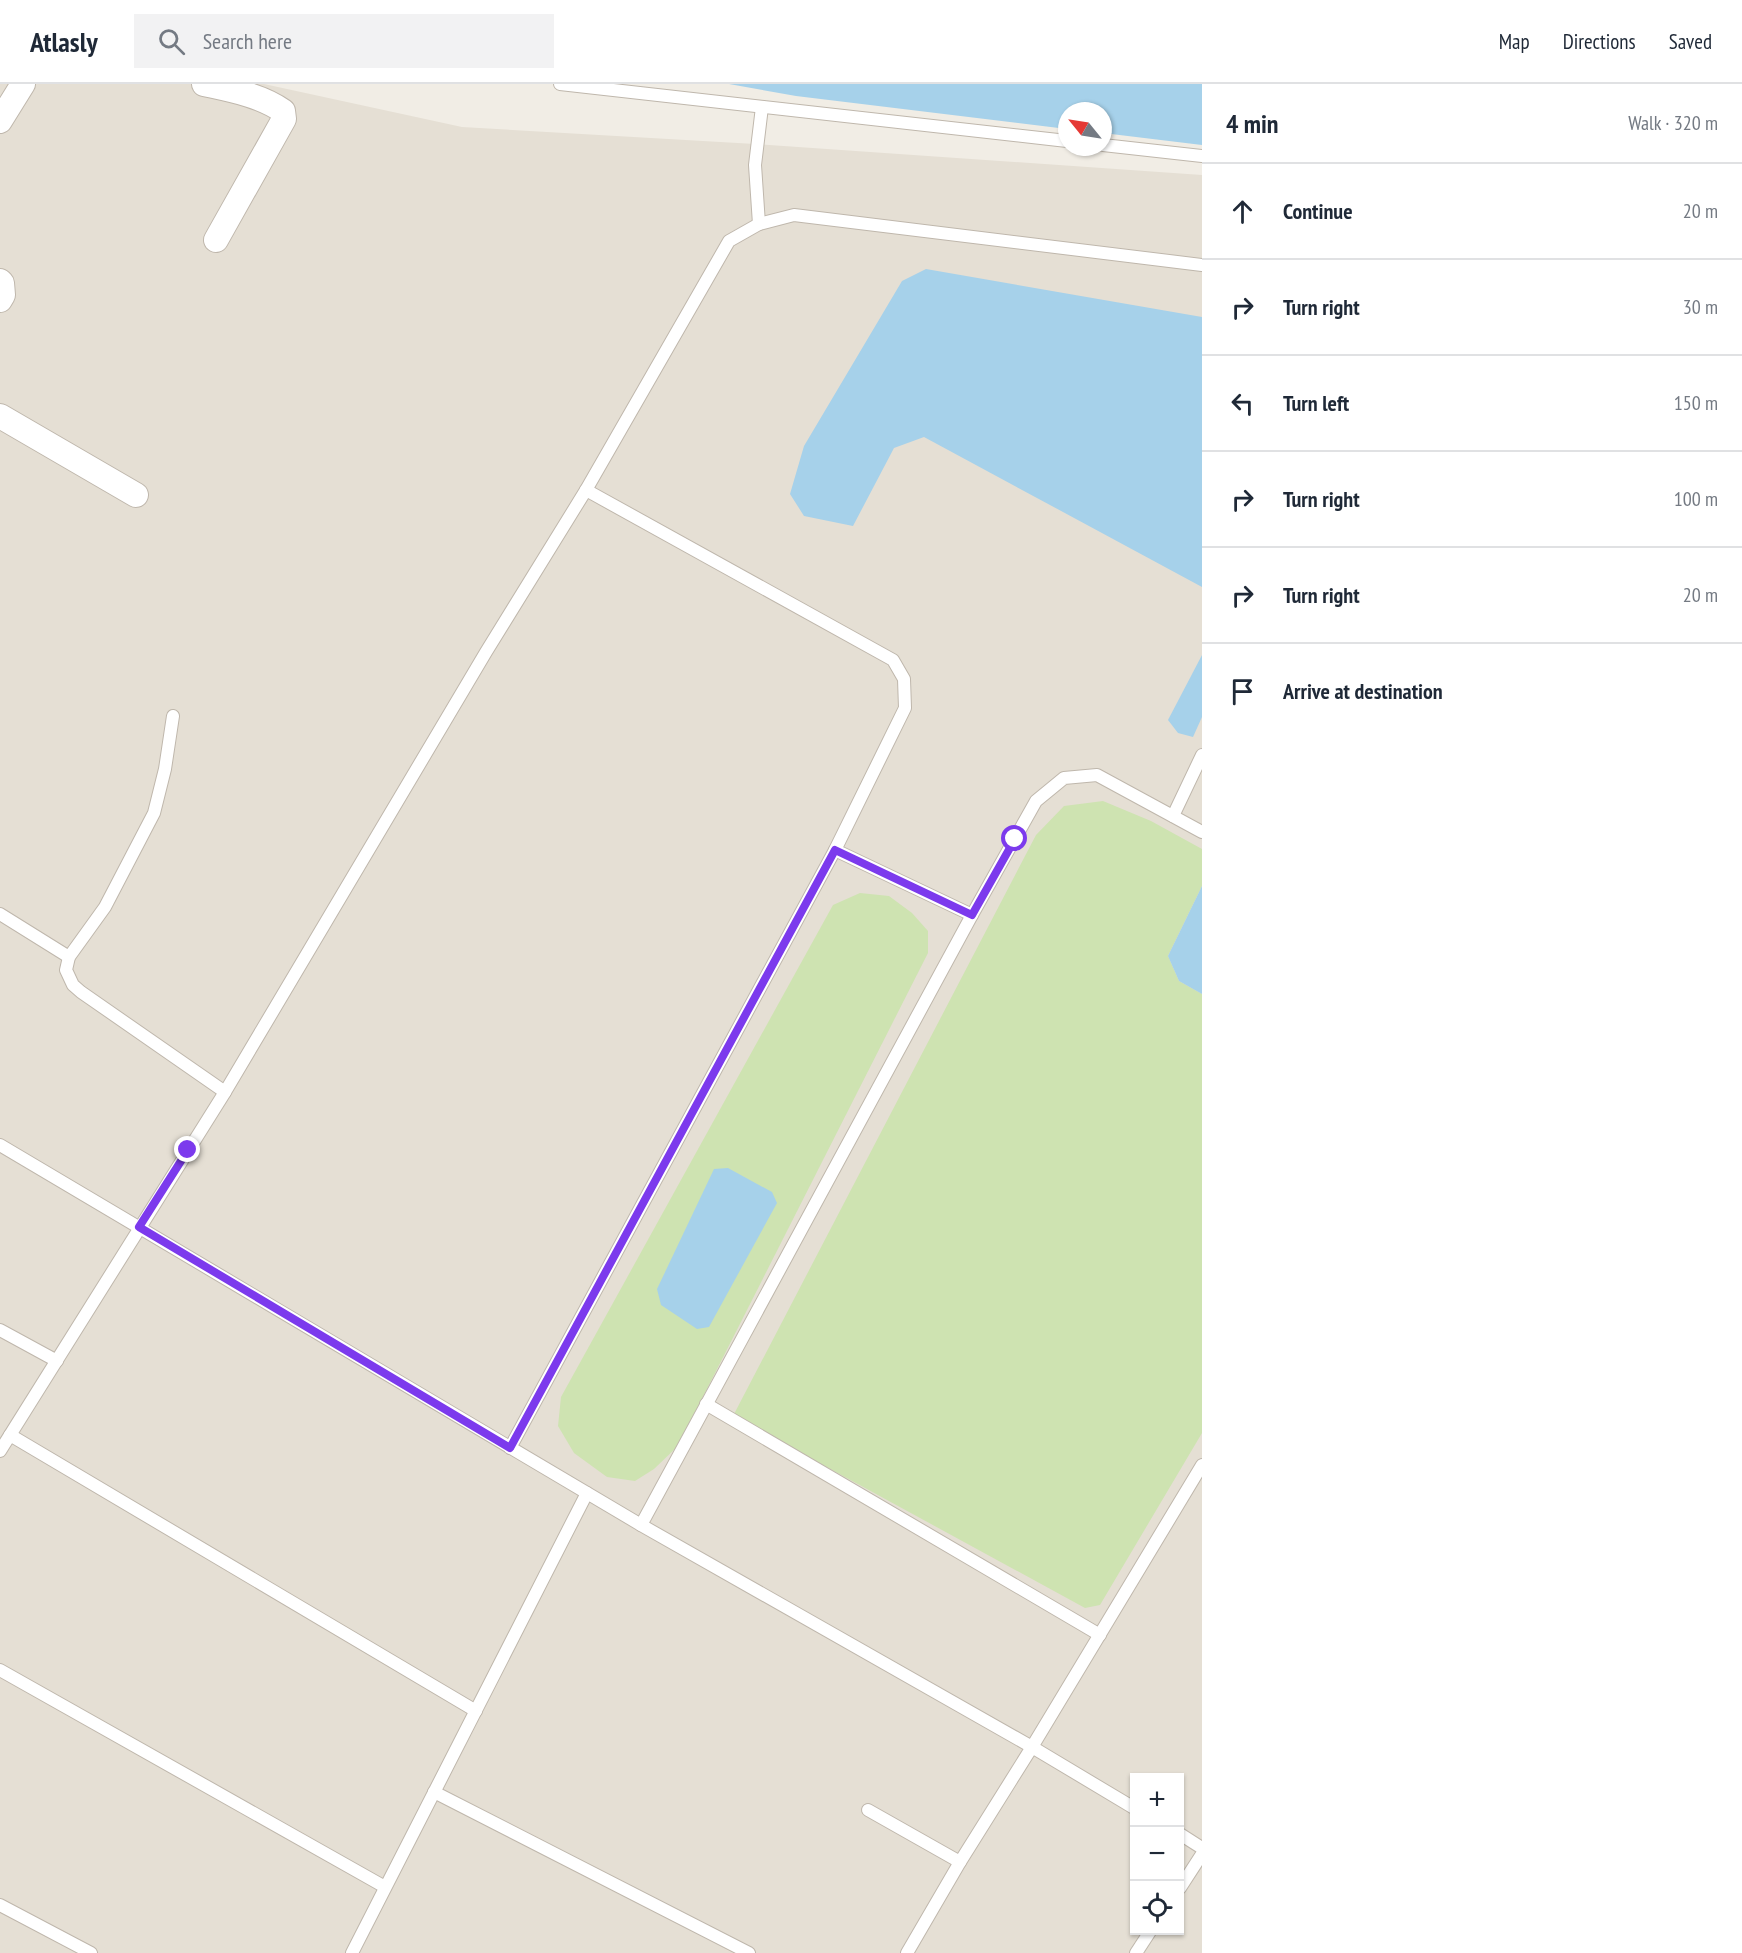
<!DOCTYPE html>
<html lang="en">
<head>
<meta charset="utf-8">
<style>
  body { margin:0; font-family:"PT Sans Narrow",sans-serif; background:#f2f2f3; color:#1f2937 }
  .controls { position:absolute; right:18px; bottom:18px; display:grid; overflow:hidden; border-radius:0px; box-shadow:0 2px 4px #0004 }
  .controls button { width:54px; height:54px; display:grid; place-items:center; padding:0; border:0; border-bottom:2px solid #e0e1e3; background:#fff; color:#1f2937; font:30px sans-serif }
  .compass { position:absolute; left:1058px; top:18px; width:54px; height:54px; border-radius:50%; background:#fff; box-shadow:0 2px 4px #0004; rotate:300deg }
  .stop { position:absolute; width:18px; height:18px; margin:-14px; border:4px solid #7c3aed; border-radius:50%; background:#fff }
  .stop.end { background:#7c3aed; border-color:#fff; box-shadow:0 2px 6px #0008 }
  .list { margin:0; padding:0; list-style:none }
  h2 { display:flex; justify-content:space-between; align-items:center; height:78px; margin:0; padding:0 24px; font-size:26px }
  h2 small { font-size:20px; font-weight:400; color:#747a83 }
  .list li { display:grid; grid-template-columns:39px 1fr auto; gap:18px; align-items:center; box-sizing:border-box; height:96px; padding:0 24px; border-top:2px solid #e0e1e3 }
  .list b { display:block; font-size:22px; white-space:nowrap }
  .list em { font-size:20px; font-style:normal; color:#747a83 }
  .icon { flex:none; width:33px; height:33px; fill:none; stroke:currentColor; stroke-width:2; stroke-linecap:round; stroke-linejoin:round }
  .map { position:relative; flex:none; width:1202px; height:1869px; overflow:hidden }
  header { display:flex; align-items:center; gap:36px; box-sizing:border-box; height:84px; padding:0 30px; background:#fff; border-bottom:2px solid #e0e1e3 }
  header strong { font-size:28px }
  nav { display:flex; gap:33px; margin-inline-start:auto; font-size:21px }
  .search { width:420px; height:54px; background:#f2f2f3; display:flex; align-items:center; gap:15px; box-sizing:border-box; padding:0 21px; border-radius:0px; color:#747a83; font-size:22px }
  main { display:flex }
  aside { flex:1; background:#fff }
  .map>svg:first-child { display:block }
  .residential { fill:#e5dfd4; fill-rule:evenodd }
  .green { fill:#cee3b1 }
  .water { fill:#a6d1ea }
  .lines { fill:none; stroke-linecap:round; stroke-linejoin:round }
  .service-casing { stroke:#bfb7ac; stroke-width:14 }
  .minor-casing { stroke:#bfb7ac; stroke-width:26 }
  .service { stroke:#fff; stroke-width:12 }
  .minor { stroke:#fff; stroke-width:24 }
  .route { stroke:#7c3aed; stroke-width:8 }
</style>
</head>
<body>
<header>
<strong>Atlasly</strong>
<div class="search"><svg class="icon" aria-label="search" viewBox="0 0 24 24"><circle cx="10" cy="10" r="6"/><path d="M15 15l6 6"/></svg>Search here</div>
<nav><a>Map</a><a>Directions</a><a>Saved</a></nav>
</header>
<main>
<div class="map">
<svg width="1202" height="1869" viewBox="0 0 1202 1869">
  <rect width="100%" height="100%" fill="#f1ede5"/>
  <path class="residential" d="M0,0H264L462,43L755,60L1202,91V1869H0ZM1134,1694H1180V1846H1134Z"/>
  <g class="green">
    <path d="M1103,717L1151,737L1202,765V802L1168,872L1179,897L1202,910V1349L1100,1521L1085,1524L733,1332L1036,751L1064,722Z"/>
    <path d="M860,809L889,812L912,829L928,847V869L678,1362L654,1385L635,1397L607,1393L574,1369L558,1342L561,1313L833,821Z"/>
  </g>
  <g class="water">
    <path d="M729,0H1202V61L1103,49V27H1067V45L796,12Z"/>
    <path d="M926,185L1202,233V503L924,353L894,364L853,442L804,432L790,410L804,362L902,197Z"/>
    <path d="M1202,571V633L1193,653L1178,649L1168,636Z"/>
    <path d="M1202,802V910L1179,897L1168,872Z"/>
    <path d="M728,1084L772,1108L777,1119L709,1243L697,1245L661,1221L657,1205L714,1085Z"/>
  </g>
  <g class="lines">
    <g class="service-casing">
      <g id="service">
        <path d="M560,0L1067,57"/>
        <path d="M1103,61L1202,72"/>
        <path d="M759,140L755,81L762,23"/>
        <path d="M173,632L165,685L154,729L105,823L69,873L66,886L73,901L81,908L225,1008"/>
        <path d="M1173,732L1202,671"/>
        <path d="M835,766L972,831"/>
        <path d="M0,830L69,873"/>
        <path d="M0,1061L641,1441L1032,1663L1134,1724"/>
        <path d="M0,1246L57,1277"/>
        <path d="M706,1320L1100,1551"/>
        <path d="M10,1351L476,1627"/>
        <path d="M510,1364L835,766L905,624L904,595L893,576L586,406"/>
        <path d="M0,1367L225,1008L486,568L586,406L729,157L759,140L794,131L1202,181"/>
        <path d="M641,1441L972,831L1036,717L1064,694L1097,691L1202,748"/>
        <path d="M0,1586L385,1803"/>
        <path d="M434,1708L749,1869"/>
        <path d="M868,1726L960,1778"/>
        <path d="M1180,1750L1202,1764"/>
        <path d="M1180,1804L1202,1770"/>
        <path d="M0,1821L91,1869"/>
        <path d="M352,1869L587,1409"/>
        <path d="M907,1869L960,1778L1032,1663L1202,1381"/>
        <path d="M1136,1869L1151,1846"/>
      </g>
    </g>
    <g class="minor-casing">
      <g id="minor">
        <path d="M204,0C231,6 260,11 283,27L284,35L216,156"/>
        <path d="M0,37L23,0"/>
        <path d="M0,197L2,199L3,211L0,216"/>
        <path d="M0,332L136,411"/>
      </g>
    </g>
    <use href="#service" class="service"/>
    <use href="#minor" class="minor"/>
  </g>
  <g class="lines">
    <path class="route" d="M188,1066L139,1143L510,1364L835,766L972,831L1015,755"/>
  </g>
</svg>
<div class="controls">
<button>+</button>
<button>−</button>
<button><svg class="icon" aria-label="locate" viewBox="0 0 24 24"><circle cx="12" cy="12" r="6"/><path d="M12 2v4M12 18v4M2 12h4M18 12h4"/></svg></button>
</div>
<svg class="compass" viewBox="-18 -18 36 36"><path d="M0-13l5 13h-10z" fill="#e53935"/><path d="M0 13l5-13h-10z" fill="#747a83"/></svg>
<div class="stop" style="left:1015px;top:755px"></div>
<div class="stop end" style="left:188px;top:1066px"></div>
</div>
<aside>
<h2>4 min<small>Walk · 320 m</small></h2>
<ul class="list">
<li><svg class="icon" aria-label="ahead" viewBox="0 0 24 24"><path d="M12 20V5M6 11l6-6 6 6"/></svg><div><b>Continue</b></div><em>20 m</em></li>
<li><svg class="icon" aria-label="right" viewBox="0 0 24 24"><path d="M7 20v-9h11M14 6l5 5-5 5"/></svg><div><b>Turn right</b></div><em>30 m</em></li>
<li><svg class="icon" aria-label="left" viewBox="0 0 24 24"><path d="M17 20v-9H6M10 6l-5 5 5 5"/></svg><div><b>Turn left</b></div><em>150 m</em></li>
<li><svg class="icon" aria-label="right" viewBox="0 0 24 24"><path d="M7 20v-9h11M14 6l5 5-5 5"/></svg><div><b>Turn right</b></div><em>100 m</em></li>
<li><svg class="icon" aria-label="right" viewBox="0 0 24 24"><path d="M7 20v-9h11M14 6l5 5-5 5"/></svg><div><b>Turn right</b></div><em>20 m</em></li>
<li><svg class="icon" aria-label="arrive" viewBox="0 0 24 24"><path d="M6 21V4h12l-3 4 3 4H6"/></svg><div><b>Arrive at destination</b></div></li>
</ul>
</aside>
</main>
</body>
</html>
